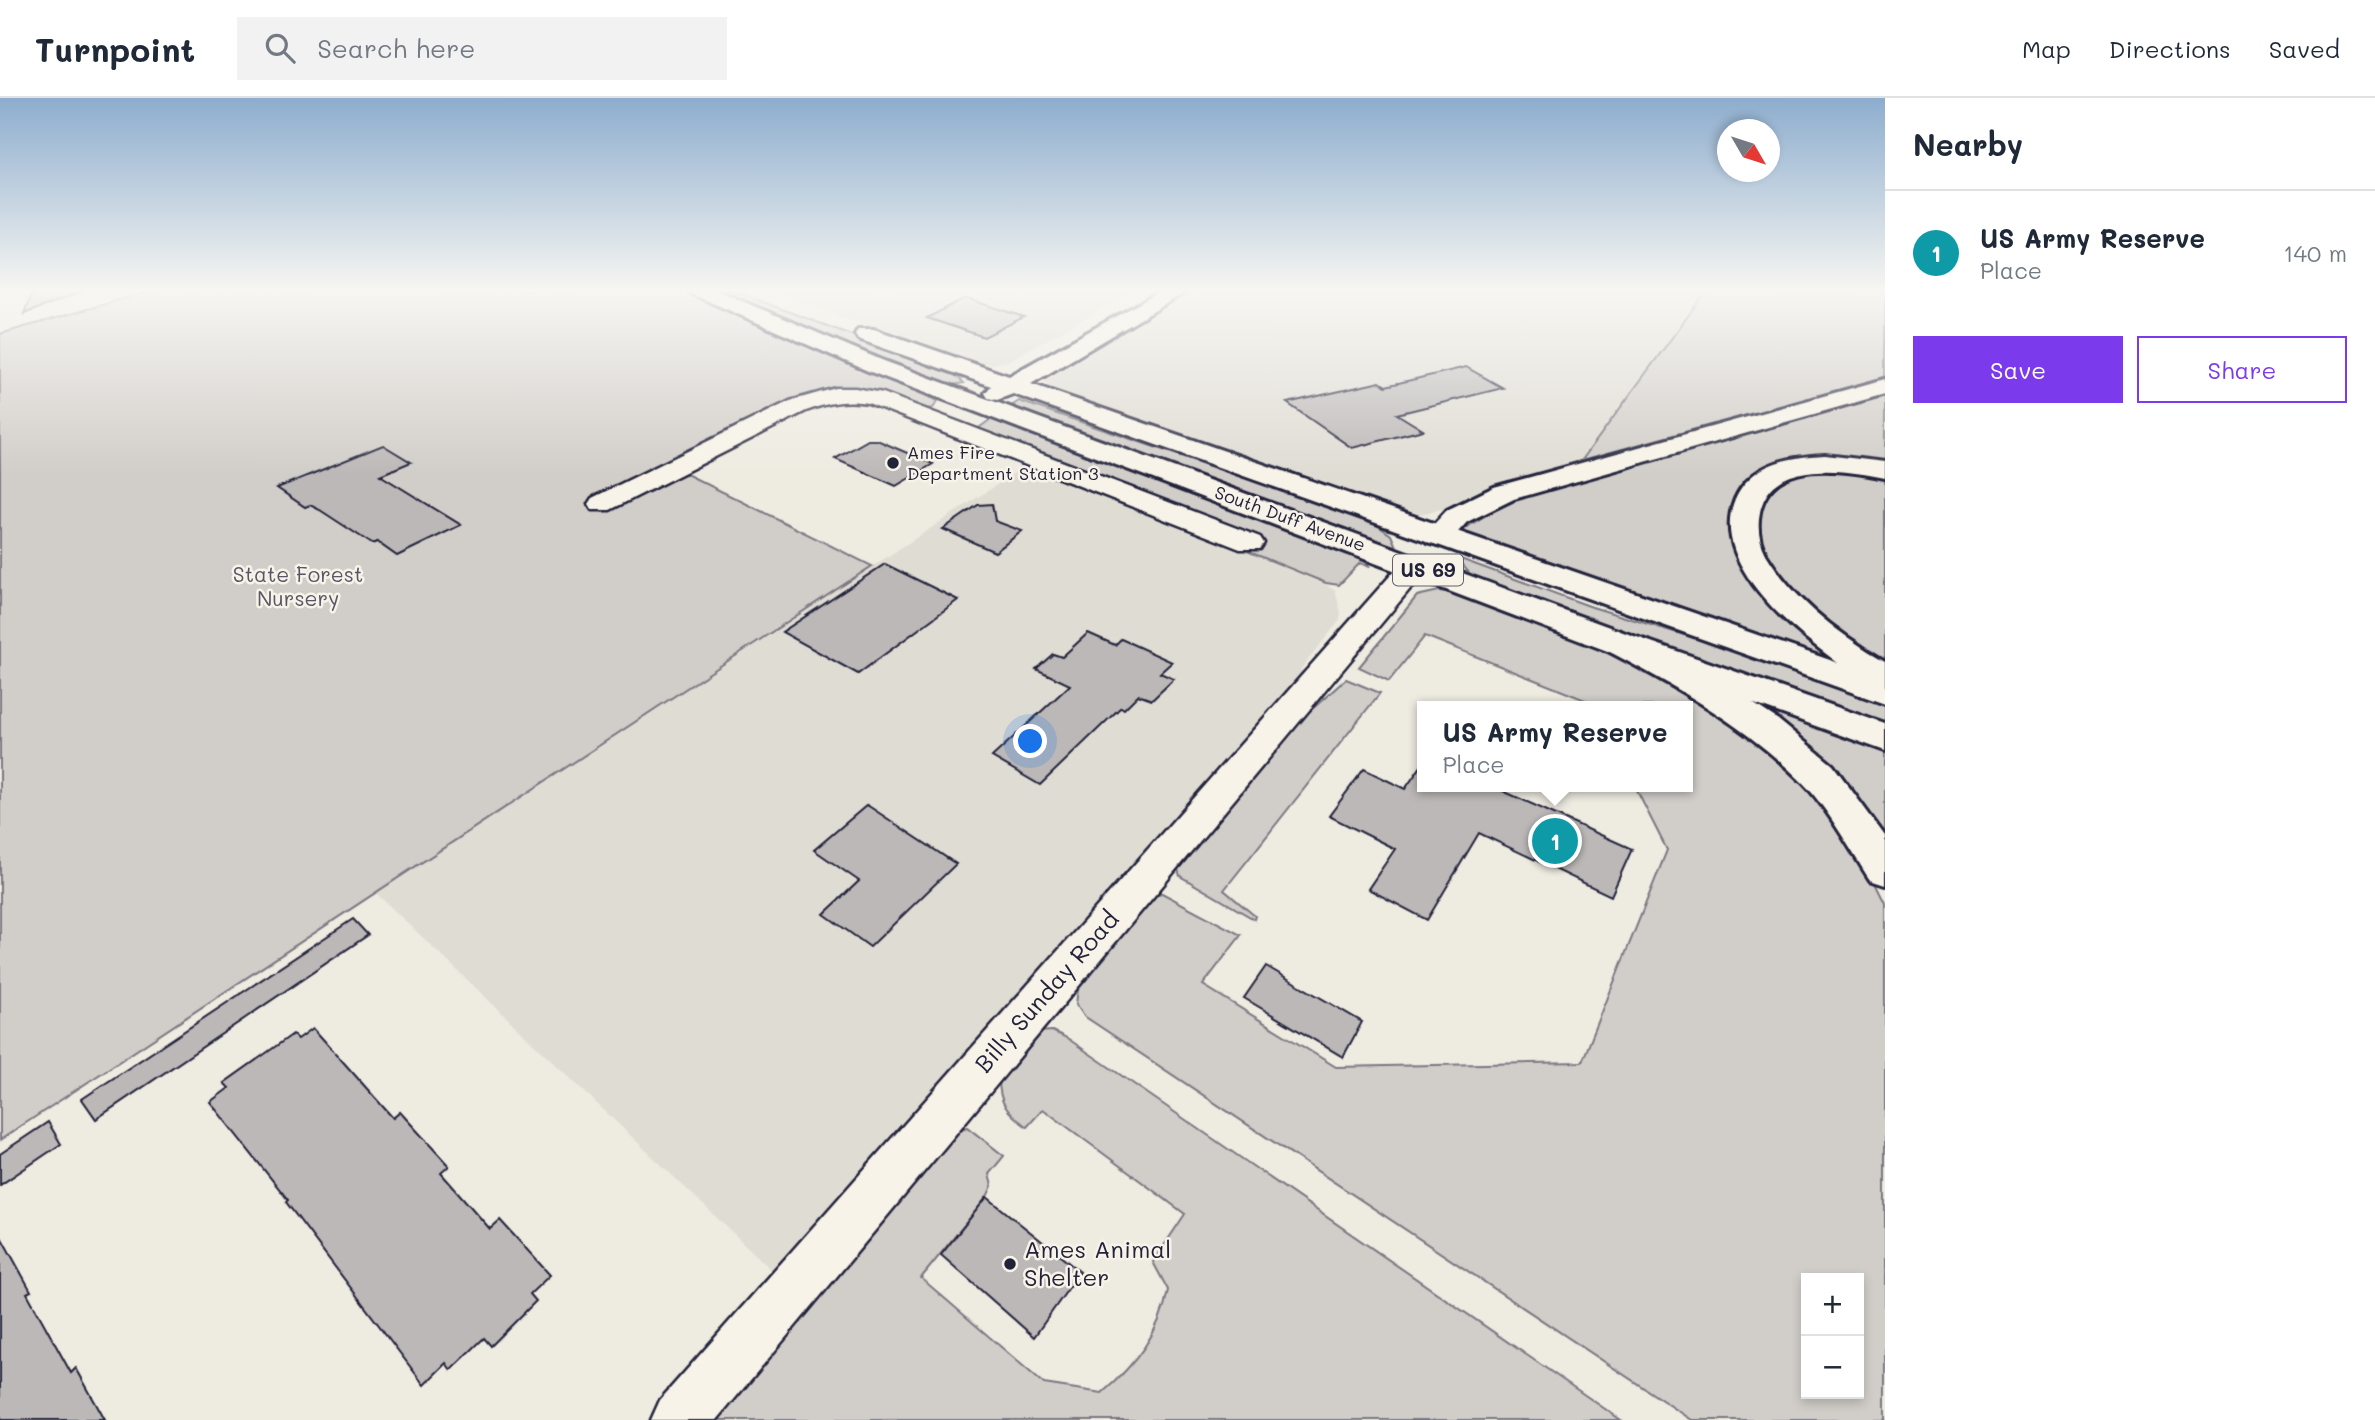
<!DOCTYPE html>
<html lang="en">
<head>
<meta charset="utf-8">
<style>
  body { margin:0; font-family:Mali,sans-serif; background:#f2f2f3; color:#1f2937 }
  .controls { position:absolute; right:21px; bottom:21px; display:grid; overflow:hidden; border-radius:0px; box-shadow:0 4px 10px #0003 }
  .controls button { width:63px; height:63px; display:grid; place-items:center; padding:0; border:0; border-bottom:2px solid #e0e1e3; background:#fff; color:#1f2937; font:35px sans-serif }
  .compass { position:absolute; left:1717px; top:21px; width:63px; height:63px; border-radius:50%; background:#fff; box-shadow:0 4px 10px #0003; rotate:129deg }
  .you { position:absolute; left:1031px; top:644px; width:24px; height:24px; margin:-18px; border:5px solid #fff; border-radius:50%; background:#1a73e8; box-shadow:0 0 0 10px #1a73e833 }
  .badge { display:grid; place-items:center; width:46px; height:46px; border-radius:50%; background:#7c3aed; color:#fff; font-size:23px; font-weight:700 }
  .pin { position:absolute; translate:-50% -50%; border:4px solid #fff; box-shadow:0 2px 7px #0006 }
  .popup { position:absolute; left:1417px; top:603px; width:276px; height:91px; box-sizing:border-box; display:grid; place-content:center; border-radius:0px; background:#fff; filter:drop-shadow(0 2px 5px #0005); font-size:23px; white-space:nowrap; color:#747a83 }
  .popup b { font-size:26px; color:#1f2937 }
  .popup::after { content:''; position:absolute; left:50%; top:100%; margin-left:-14px; border:14px solid transparent; border-top-color:#fff }
  .list { margin:0; padding:0; list-style:none }
  h2 { display:flex; justify-content:space-between; align-items:center; height:91px; margin:0; padding:0 28px; font-size:30px }
  h2 small { font-size:23px; font-weight:400; color:#747a83 }
  .list li { display:grid; grid-template-columns:46px 1fr auto; gap:21px; align-items:center; box-sizing:border-box; height:126px; padding:0 28px; border-top:2px solid #e0e1e3 }
  .list b { display:block; font-size:26px; white-space:nowrap }
  .list p { margin:0; font-size:23px; white-space:nowrap; color:#747a83 }
  .list em { font-size:23px; font-style:normal; color:#747a83 }
  .actions { display:flex; gap:14px; padding:21px 28px }
  .actions a { flex:1; padding:16px 0; border:2px solid #7c3aed; border-radius:0px; text-align:center; font-size:24px; color:#7c3aed }
  .actions .main { background:#7c3aed; color:#fff }
  .icon { flex:none; width:38px; height:38px; fill:none; stroke:currentColor; stroke-width:2; stroke-linecap:round; stroke-linejoin:round }
  .map { position:relative; flex:none; width:1885px; height:1322px; overflow:hidden }
  header { display:flex; align-items:center; gap:42px; box-sizing:border-box; height:98px; padding:0 35px; background:#fff; border-bottom:2px solid #e0e1e3 }
  header strong { font-size:33px }
  nav { display:flex; gap:38px; margin-inline-start:auto; font-size:24px }
  .search { width:490px; height:63px; background:#f2f2f3; display:flex; align-items:center; gap:18px; box-sizing:border-box; padding:0 24px; border-radius:0px; color:#747a83; font-size:26px }
  main { display:flex }
  aside { flex:1; background:#fff }
  .map>svg:first-child { display:block }
  .built { fill:#dfdcd4 }
  .green { fill:#d1cdc9; stroke:#7a7882; stroke-width:2; fill-rule:evenodd }
  .building { fill:#bbb8b7; stroke:#22223b; stroke-width:2 }
  .lines { fill:none; stroke-linecap:round; stroke-linejoin:round }
  .minor-casing { stroke:#22223b; stroke-width:5 }
  .major-casing { stroke:#22223b; stroke-width:6 }
  .highway-casing { stroke:#22223b; stroke-width:6 }
  .minor { fill:#f7f3e8; fill-rule:evenodd }
  .major { fill:#f7f3e8; fill-rule:evenodd }
  .highway { fill:#f7f3e8; fill-rule:evenodd }
  .poi-dot { fill:#22223b; stroke:#f7f3e8; stroke-width:2.5 }
  .labels { text-anchor:middle; stroke-width:5; stroke-linejoin:round; paint-order:stroke }
  .far-poi-label { font-size:18px; fill:#22223b; stroke:#f7f3e8; text-anchor:start }
  .far-street-label { font-size:18px; fill:#22223b; stroke:#f7f3e8 }
  .shield { fill:#f7f3e8; stroke:#62616f; stroke-width:2 }
  .shield-label { font-size:19px; font-weight:bold; fill:#22223b }
  .park-label { font-size:21px; fill:#575566; stroke:#f7f3e8 }
  .near-street-label { font-size:24px; fill:#22223b; stroke:#f7f3e8 }
  .near-poi-label { font-size:24px; fill:#22223b; stroke:#f7f3e8; text-anchor:start }
</style>
</head>
<body>
<header>
<strong>Turnpoint</strong>
<div class="search"><svg class="icon" aria-label="search" viewBox="0 0 24 24"><circle cx="10" cy="10" r="6"/><path d="M15 15l6 6"/></svg>Search here</div>
<nav><a>Map</a><a>Directions</a><a>Saved</a></nav>
</header>
<main>
<div class="map">
<svg width="1885" height="1322" viewBox="0 0 1885 1322">
  <rect width="100%" height="100%" fill="#eeebe1"/>
  <filter id="ink" filterUnits="userSpaceOnUse"><feTurbulence type="fractalNoise" baseFrequency=".0143" numOctaves="2"/><feDisplacementMap in="SourceGraphic" scale="14" xChannelSelector="R" yChannelSelector="G"/><feConvolveMatrix kernelMatrix="1 2 1 2 8 2 1 2 1" color-interpolation-filters="sRGB"/></filter>
  <g filter="url(#ink)">
    <g class="built">
      <path d="M766,192H1136L1008,263L979,268Z"/>
      <path d="M1184,192H1707L1582,362L1503,385L1447,410L1419,416L1332,391L1055,293L1044,284L1048,274Z"/>
      <path d="M1030,365L1315,479L1335,493L1341,514L1340,522L1300,572L1306,573L778,1178L376,795Z"/>
    </g>
    <g class="green">
      <path d="M154,192H679L938,303L933,310L921,312L856,291L668,367L872,468L0,1042V236Z"/>
      <path d="M711,192H730L952,274L964,285L952,287Z"/>
      <path d="M1707,192H1885V279L1582,362Z"/>
      <path d="M1885,294V366C1838,357 1736,348 1731,415C1729,433 1738,456 1749,470C1776,505 1812,535 1843,567L1459,434L1507,404Z"/>
      <path d="M1019,303L1371,423L1391,437L1397,451L1029,318L1014,310L1013,307Z"/>
      <path d="M991,321L1356,453L1370,469L1360,465L1339,487L1326,485L1198,433L976,332Z"/>
      <path d="M1827,371L1885,377V565L1841,537L1787,488L1761,446L1758,413L1774,385L1796,376Z"/>
      <path d="M1455,459L1592,509L1786,568L1885,603V629L1489,487L1472,478Z"/>
      <path d="M1439,493L1467,497L1576,535L1692,593L1792,668L1860,755L1885,805V1322H1692L1084,918L1076,906L1079,883L1152,797L1162,795L1241,837L1203,887L1336,969L1582,964L1667,752L1635,689H1688V608H1600L1425,538L1389,583L1359,569L1417,498ZM1806,1180H1859V1296H1806Z"/>
      <path d="M1346,581L1380,595L1224,792L1255,818L1254,821L1180,778L1177,768L1292,629Z"/>
      <path d="M1764,611L1885,654V741L1759,613Z"/>
      <path d="M1052,933L1067,940L1621,1322H712L954,1034L967,1029L1004,1058L989,1076L992,1088L987,1099L921,1180L1044,1286L1102,1295C1135,1267 1160,1235 1168,1192L1153,1164L1185,1116L1043,1011L1027,1029C1007,1014 999,1006 999,981L1039,934Z"/>
    </g>
    <g class="building">
      <path d="M33,192H83V193L24,216Z"/>
      <path d="M965,200L1024,219L984,239L927,220Z"/>
      <path d="M1466,269L1503,290L1397,316L1423,332L1352,350L1287,305L1380,284L1386,288Z"/>
      <path d="M868,342H877L933,366L896,388L835,361Z"/>
      <path d="M383,347L411,364L380,377L461,427L397,458L377,444L372,446L320,412L310,407L305,409L277,390Z"/>
      <path d="M992,406L995,423L1022,433L995,454L943,431L978,407Z"/>
      <path d="M885,466L958,502L858,576L782,534Z"/>
      <path d="M1088,535L1115,547L1121,541L1172,564L1160,575L1174,581L1152,602L1138,597L1124,611L1121,609L1040,687L992,659L1070,587L1036,571L1053,556L1062,559Z"/>
      <path d="M1422,667V689H1494L1632,751L1611,798L1479,735L1427,822L1368,791L1395,751L1329,718L1364,671L1405,691Z"/>
      <path d="M867,707L956,766L870,849L824,816L859,783L814,752Z"/>
      <path d="M353,821L368,837L96,1021L82,1001Z"/>
      <path d="M1266,868L1362,924L1343,959L1244,900Z"/>
      <path d="M313,930L393,1020L400,1014L449,1068L441,1075L490,1131L500,1122L550,1177L530,1196L536,1203L491,1248L484,1240L451,1272L446,1265L424,1287L286,1104L288,1102L210,1004L229,990L224,985L293,936L298,941Z"/>
      <path d="M48,1024L61,1046L0,1087V1056Z"/>
      <path d="M987,1099L1080,1174L1034,1239L941,1157Z"/>
      <path d="M0,1137L31,1193L27,1195L71,1275L76,1270L105,1322H0Z"/>
    </g>
    <g class="lines">
      <g class="minor-casing">
        <g id="minor">
          <path d="M836,290H855L883,295L1260,439L1264,445L1260,451H1240L868,305C845,301 827,305 806,313L610,412H592L588,406L592,400L790,303Z"/>
          <path d="M1415,458L1425,461L1429,467L1425,473L717,1322H651L660,1302L1405,461Z"/>
        </g>
      </g>
      <g class="major-casing">
        <g id="major">
          <path d="M688,192H716L884,263L1634,538L1885,626V653L1610,554L868,273L692,196Z"/>
          <path d="M1163,192H1189L1031,286L1885,581V606L1013,296L997,302L988,300L985,295L991,288L858,241L855,236L858,231H874L1009,278Z"/>
        </g>
      </g>
      <g class="highway-casing">
        <g id="highway">
          <path d="M1885,281V296L1514,401L1467,424L1449,444L1438,447L1427,444L1423,438L1447,412L1494,389Z"/>
          <path d="M1825,357L1885,364V380C1845,372 1771,359 1760,414C1757,429 1759,443 1766,456C1793,501 1840,537 1885,563V591C1861,584 1841,567 1821,552C1780,521 1710,459 1735,401C1751,365 1789,359 1825,357Z"/>
          <path d="M1622,535L1707,575L1777,621L1833,667L1885,738V787L1870,782C1851,753 1827,709 1803,685C1747,629 1679,590 1610,554L1605,546L1610,538Z"/>
        </g>
      </g>
      <use href="#minor" class="minor"/>
      <use href="#major" class="major"/>
      <use href="#highway" class="highway"/>
    </g>
  </g>
  <linearGradient id="sky" x2="0" y2="1"><stop stop-color="#8dadce"/><stop offset="0.51" stop-color="#f7f6f2"/><stop offset="1" stop-color="#f7f6f2" stop-opacity="0"/></linearGradient>
  <rect width="1885" height="377" fill="url(#sky)"/>
  <g class="poi-dot">
    <circle cx="893" cy="365" r="7"/>
    <circle cx="1010" cy="1166" r="7"/>
  </g>
  <g class="labels">
    <g class="far-poi-label">
      <text x="907" y="361">Ames Fire<tspan x="907" dy="21">Department Station 3</tspan></text>
    </g>
    <g class="far-street-label">
      <text transform="translate(1290 421) rotate(20)" y="6">South Duff Avenue</text>
    </g>
    <rect class="shield" x="1393" y="456.5" width="70" height="31" rx="5"/>
    <g class="shield-label">
      <text x="1428" y="479">US 69</text>
    </g>
    <g class="park-label">
      <text x="298" y="484">State Forest<tspan x="298" dy="24">Nursery</tspan></text>
    </g>
    <g class="near-street-label">
      <text transform="translate(1047 894) rotate(-49)" y="8">Billy Sunday Road</text>
    </g>
    <g class="near-poi-label">
      <text x="1024" y="1160">Ames Animal<tspan x="1024" dy="28">Shelter</tspan></text>
    </g>
  </g>
</svg>
<div class="controls">
<button>+</button>
<button>−</button>
</div>
<svg class="compass" viewBox="-18 -18 36 36"><path d="M0-13l5 13h-10z" fill="#e53935"/><path d="M0 13l5-13h-10z" fill="#747a83"/></svg>
<div class="you"></div>
<div class="pin badge" style="left:1555px;top:743px;background:#0f9aa8">1</div>
<div class="popup"><b>US Army Reserve</b>Place</div>
</div>
<aside>
<h2>Nearby<small></small></h2>
<ul class="list">
<li><span class="badge" style="background:#0f9aa8">1</span><div><b>US Army Reserve</b><p>Place</p></div><em>140 m</em></li>
</ul>
<div class="actions"><a class="main">Save</a><a>Share</a></div>
</aside>
</main>
</body>
</html>
